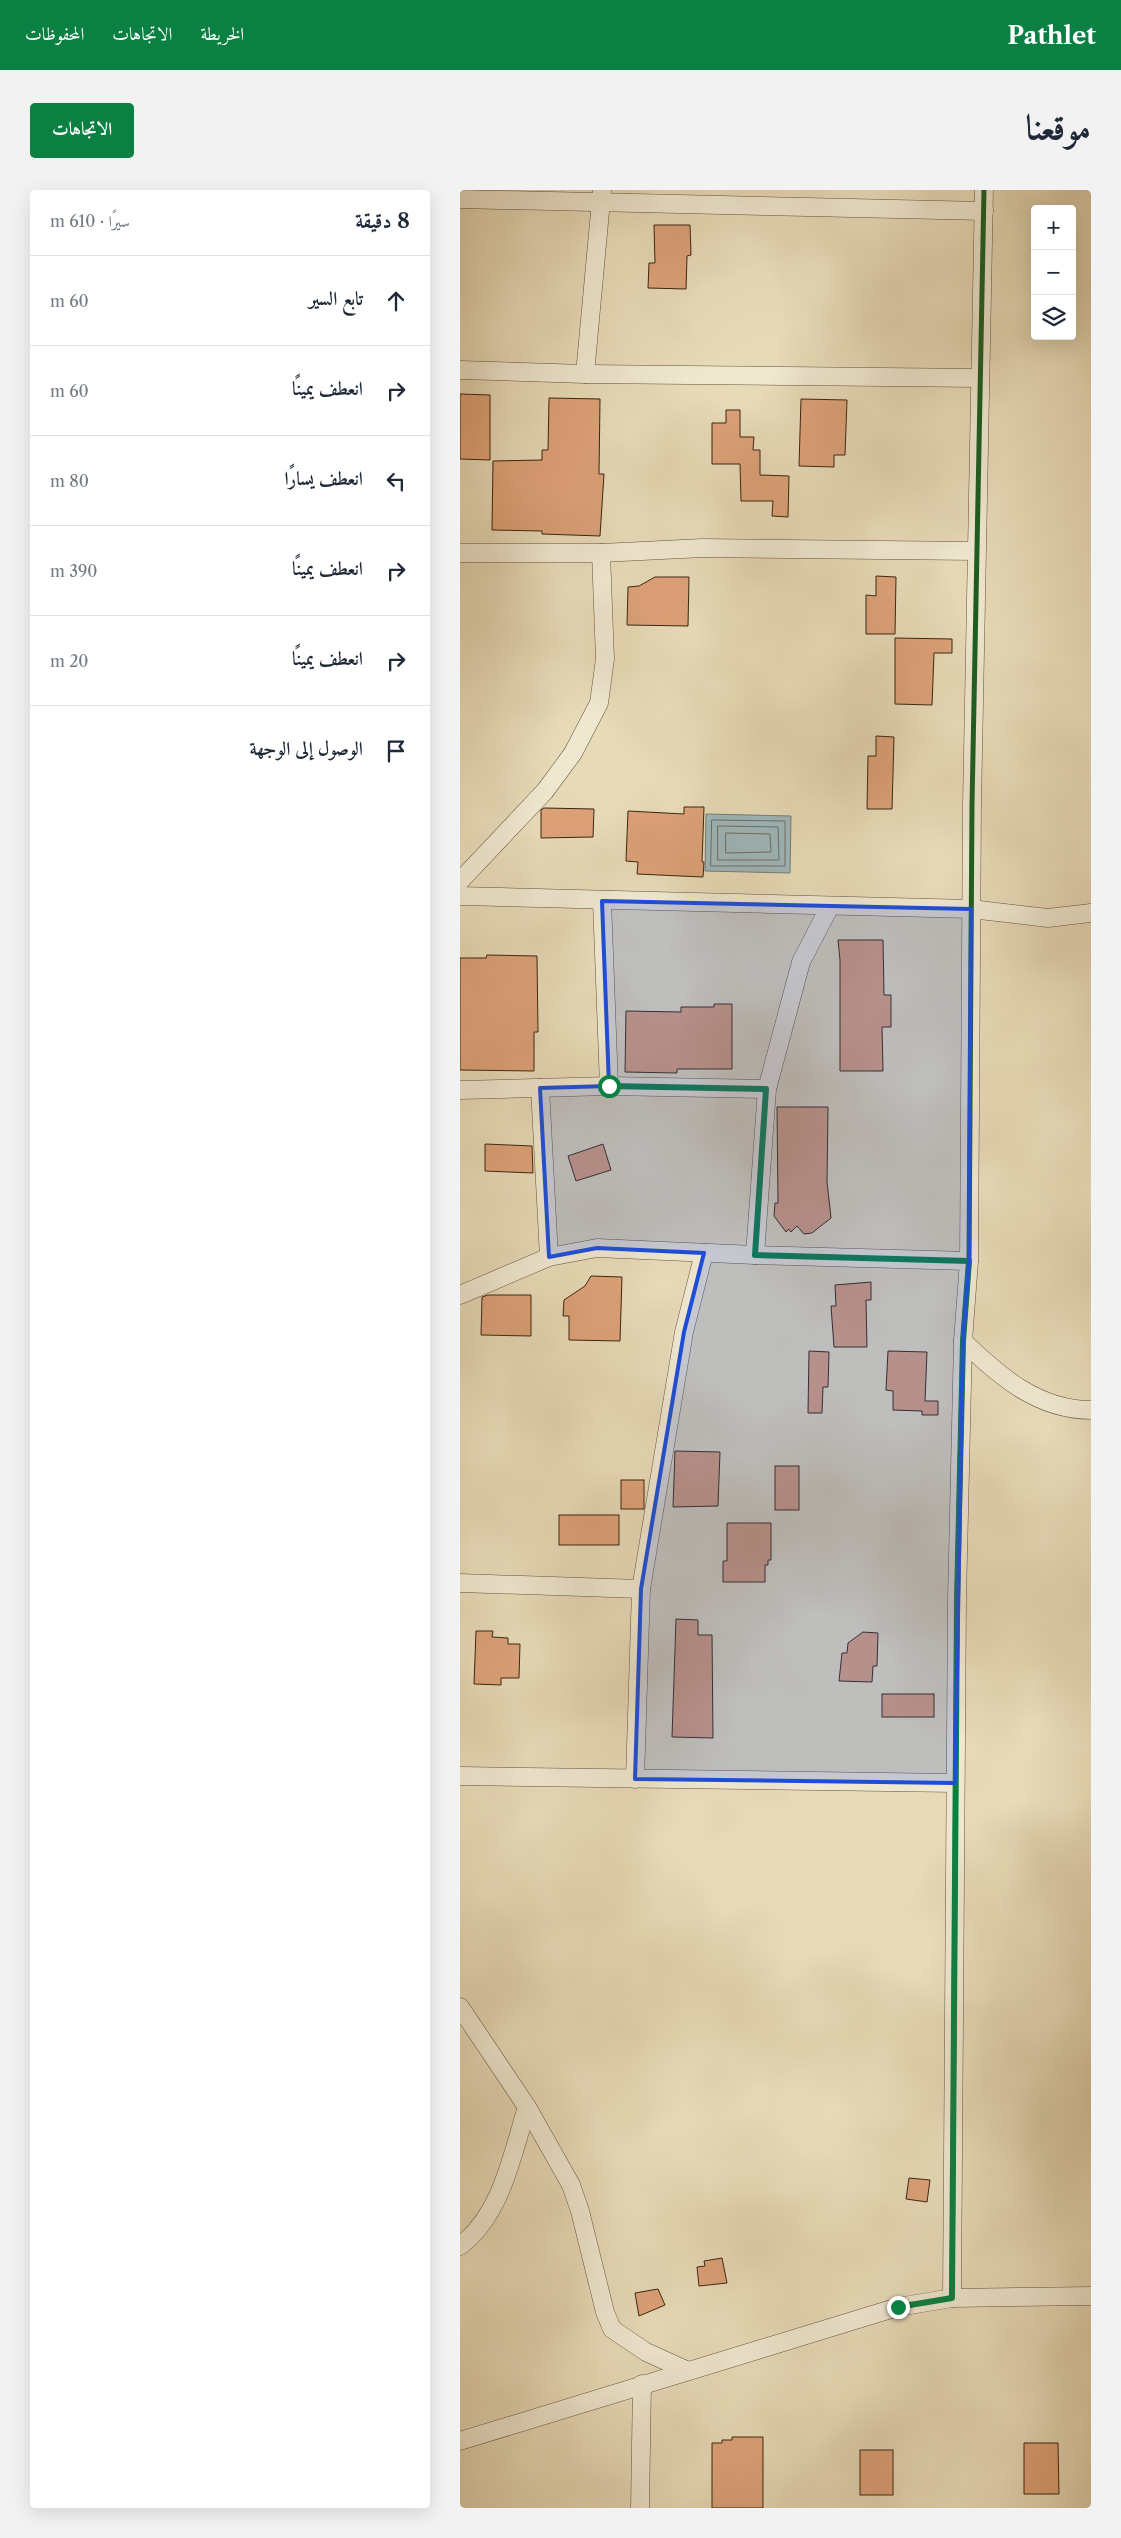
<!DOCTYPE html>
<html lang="ar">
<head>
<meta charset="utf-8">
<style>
  body { margin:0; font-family:"Libre Caslon Text",Amiri,serif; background:#f2f2f3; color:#1f2937; direction:rtl }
  .controls { position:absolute; right:15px; top:15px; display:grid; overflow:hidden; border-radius:5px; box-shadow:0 5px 20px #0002 }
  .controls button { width:45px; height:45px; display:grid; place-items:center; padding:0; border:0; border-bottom:1px solid #e0e1e3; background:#fff; color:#1f2937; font:25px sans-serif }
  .stop { position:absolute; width:15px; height:15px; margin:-11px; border:4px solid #0b8043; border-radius:50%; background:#fff }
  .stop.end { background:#0b8043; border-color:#fff; box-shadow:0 1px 5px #0008 }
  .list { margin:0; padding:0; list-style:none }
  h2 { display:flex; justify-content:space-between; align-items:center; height:65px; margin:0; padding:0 20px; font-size:21px }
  h2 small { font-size:16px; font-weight:400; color:#747a83 }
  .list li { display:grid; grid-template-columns:32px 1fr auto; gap:15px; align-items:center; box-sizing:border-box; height:90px; padding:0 20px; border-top:1px solid #e0e1e3 }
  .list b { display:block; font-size:19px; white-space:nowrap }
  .list em { font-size:16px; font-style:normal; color:#747a83 }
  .icon { flex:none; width:28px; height:28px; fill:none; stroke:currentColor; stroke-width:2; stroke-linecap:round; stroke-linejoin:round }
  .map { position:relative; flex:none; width:631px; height:2318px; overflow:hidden; direction:ltr; border-radius:5px }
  header { display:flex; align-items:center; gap:30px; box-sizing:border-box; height:70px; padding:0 25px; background:#0b8043; color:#fff }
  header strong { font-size:24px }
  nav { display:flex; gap:28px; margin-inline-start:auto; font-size:18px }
  .intro { display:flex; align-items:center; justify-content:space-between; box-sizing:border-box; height:120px; padding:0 30px }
  h1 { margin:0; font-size:35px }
  .button { padding:12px 22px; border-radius:5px; background:#0b8043; color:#fff; font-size:18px; font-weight:700 }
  main { display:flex; gap:30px; padding:0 30px }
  aside { flex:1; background:#fff; border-radius:5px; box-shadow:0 5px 20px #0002 }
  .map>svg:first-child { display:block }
  .water { fill:#9eb7bb; stroke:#767d77 }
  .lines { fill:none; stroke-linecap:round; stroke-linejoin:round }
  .shore { stroke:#6c6e66; stroke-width:1 }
  .building { fill:#dda178; stroke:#3a2611 }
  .minor-casing { stroke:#65533a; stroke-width:19 }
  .minor { stroke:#efe7d0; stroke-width:18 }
  .cycleway-casing { stroke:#efe7d0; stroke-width:8 }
  .cycleway { stroke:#1b5e20; stroke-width:5 }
  .route { stroke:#0b8043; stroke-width:6 }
  .marked { fill:#1d4ed8; fill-opacity:0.2; stroke:#1d4ed8; stroke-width:4; stroke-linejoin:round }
</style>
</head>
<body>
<header>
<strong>Pathlet</strong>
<nav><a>الخريطة</a><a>الاتجاهات</a><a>المحفوظات</a></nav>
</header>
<div class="intro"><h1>موقعنا</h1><a class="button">الاتجاهات</a></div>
<main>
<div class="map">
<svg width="631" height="2318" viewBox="0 0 631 2318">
  <rect width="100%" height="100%" fill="#e7dab7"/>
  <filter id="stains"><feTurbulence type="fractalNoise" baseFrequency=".004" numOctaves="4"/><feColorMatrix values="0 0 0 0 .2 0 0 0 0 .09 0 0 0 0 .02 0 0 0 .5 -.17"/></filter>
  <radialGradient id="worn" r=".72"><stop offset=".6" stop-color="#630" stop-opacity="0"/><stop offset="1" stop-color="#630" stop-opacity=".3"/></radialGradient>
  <path class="water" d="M246,624L331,626L330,683L245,681Z"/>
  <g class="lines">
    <g class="shore">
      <path d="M252,630L325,631V676H251Z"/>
      <path d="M258,636L318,637L319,670H258Z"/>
      <path d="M266,643L310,644L311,662L266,663Z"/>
    </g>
  </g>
  <g class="building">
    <path d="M194,35H230L231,65L227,66L226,99L188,98L189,73H195Z"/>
    <path d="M0,204L30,205V270L0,269Z"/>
    <path d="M89,208L140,209L139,284H144L140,346L82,344V341L32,340L33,271L82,270V260H88Z"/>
    <path d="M341,209L387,210L385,265H374V277L339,276Z"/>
    <path d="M266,220H280V247H294L293,260H300V285L329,286L328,327L312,326L313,311H281L280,274H252V233H266Z"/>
    <path d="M416,386L436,387L435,444H406V405L416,406Z"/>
    <path d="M195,387H229L228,436L167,435L168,397L179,396Z"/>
    <path d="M435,448L492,449V463H474L472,515L435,514Z"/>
    <path d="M416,546L434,547L432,619H407L408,566H416Z"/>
    <path d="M224,617H244L242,672H244L243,687L177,684L178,672L166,671L168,621L224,624Z"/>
    <path d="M84,618L134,619L133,647L81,648V620Z"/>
    <path d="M378,750H423L424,805H431V837H422L423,881H380V770Z"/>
    <path d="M27,765L77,766L78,842H74V881L0,880V768H26Z"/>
    <path d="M254,814H272V879H217V883L165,882L166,821L221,822V817H254Z"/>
    <path d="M317,917H368L367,992L371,1028L352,1043L344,1044L337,1036L331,1042L329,1039L326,1042L314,1026L315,1013H318Z"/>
    <path d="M25,954L72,956L73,983L25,981Z"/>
    <path d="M143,954L151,980L116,991L108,966Z"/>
    <path d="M131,1086L162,1087L160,1151L109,1150V1126H103L104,1110L125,1096Z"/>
    <path d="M411,1092V1110H406L407,1157H374L371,1116H376L375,1095Z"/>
    <path d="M28,1105H71V1146L21,1145L22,1107Z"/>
    <path d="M349,1161L369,1162L368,1197H363L362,1223H348Z"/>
    <path d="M428,1161L467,1162L465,1211H478V1225H462V1221L433,1220V1201L426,1200Z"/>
    <path d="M215,1261L260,1262L258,1316L213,1317Z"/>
    <rect x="315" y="1276" width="24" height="44"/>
    <rect x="161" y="1290" width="23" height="29"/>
    <rect x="99" y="1325" width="60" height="30"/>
    <path d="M267,1333H311V1370H308V1375H305V1392H263V1371H267Z"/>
    <path d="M216,1429L238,1430V1445H252L253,1548L212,1547Z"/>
    <path d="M16,1441H33L32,1447L48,1448V1454H60L59,1488H41V1495L14,1494Z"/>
    <path d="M403,1442L418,1443L417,1476H413L412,1492L379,1491L382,1463H387L388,1453Z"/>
    <rect x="422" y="1504" width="52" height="23"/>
    <path d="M449,1988L470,1990L467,2012L446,2009Z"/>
    <path d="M262,2068L267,2093L239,2096L237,2077L245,2076L244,2071Z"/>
    <path d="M198,2099L205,2115L179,2126L175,2103Z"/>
    <path d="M272,2247H303V2318H252V2253H262V2250H272Z"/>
    <path d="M564,2253H598L599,2304H564Z"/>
    <rect x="400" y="2260" width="33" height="45"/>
  </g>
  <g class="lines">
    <g class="minor-casing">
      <g id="minor">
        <path d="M0,9L524,21"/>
        <path d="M0,180L125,184L520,188"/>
        <path d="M125,184L142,0"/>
        <path d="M0,363H141L243,358L516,361"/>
        <path d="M0,691L85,601L113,563L139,513L145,469L141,363"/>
        <path d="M0,706L511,719L588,728L631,723"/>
        <path d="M142,711L149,896"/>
        <path d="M80,898L89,1067"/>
        <path d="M0,900L149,896L307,899"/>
        <path d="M295,1065L307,899L341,772L370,716"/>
        <path d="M0,1105L89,1067L137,1058L295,1065L509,1071"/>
        <path d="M503,1151C539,1186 578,1220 631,1220"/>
        <path d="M0,1393L181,1399"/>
        <path d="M0,1586L495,1593"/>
        <path d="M175,1589L181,1399L224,1142L244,1063"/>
        <path d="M0,1817L67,1917L111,1995L120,2021L145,2122L152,2139L186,2162L228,2181"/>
        <path d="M0,2056C42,2024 52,1965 67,1917"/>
        <path d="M492,2108L497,1409L503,1151L509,1071L512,615L524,0"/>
        <path d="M0,2251L438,2117L492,2108L631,2106"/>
        <path d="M180,2318L182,2194"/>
      </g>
    </g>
    <use href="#minor" class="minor"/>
    <g class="cycleway-casing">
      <path id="cycleway" d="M492,2108L497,1409L503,1151L509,1071L512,615L524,0"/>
    </g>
    <use href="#cycleway" class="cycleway"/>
  </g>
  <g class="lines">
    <path class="route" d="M149,896L306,899L295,1065L509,1071L503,1151L497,1409L492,2108L438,2117"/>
  </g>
  <path class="marked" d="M142,711L511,719L509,1071L503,1151L495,1593L175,1589L181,1399L224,1142L244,1063L137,1058L89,1067L80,898L149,896Z"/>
  <rect width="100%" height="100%" filter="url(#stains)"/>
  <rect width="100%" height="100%" fill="url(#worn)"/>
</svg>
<div class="controls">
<button>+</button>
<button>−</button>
<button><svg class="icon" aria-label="layers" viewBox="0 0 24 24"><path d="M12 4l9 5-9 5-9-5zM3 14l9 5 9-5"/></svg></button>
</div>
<div class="stop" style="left:149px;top:896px"></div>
<div class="stop end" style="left:438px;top:2117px"></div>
</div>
<aside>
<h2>8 دقيقة<small>سيرًا · 610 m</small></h2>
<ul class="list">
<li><svg class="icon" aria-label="ahead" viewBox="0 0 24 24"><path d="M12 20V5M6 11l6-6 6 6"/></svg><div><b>تابع السير</b></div><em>60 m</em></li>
<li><svg class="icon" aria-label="right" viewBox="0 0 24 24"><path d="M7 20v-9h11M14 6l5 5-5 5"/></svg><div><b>انعطف يمينًا</b></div><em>60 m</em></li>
<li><svg class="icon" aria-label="left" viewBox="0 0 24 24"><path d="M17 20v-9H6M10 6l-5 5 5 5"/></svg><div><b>انعطف يسارًا</b></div><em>80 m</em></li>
<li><svg class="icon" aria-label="right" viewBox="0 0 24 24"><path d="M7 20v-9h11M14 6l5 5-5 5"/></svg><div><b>انعطف يمينًا</b></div><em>390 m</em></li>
<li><svg class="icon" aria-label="right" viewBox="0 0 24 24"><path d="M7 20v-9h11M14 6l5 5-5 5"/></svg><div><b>انعطف يمينًا</b></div><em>20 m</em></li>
<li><svg class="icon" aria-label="arrive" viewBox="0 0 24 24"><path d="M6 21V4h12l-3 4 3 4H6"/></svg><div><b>الوصول إلى الوجهة</b></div></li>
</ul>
</aside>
</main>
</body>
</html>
